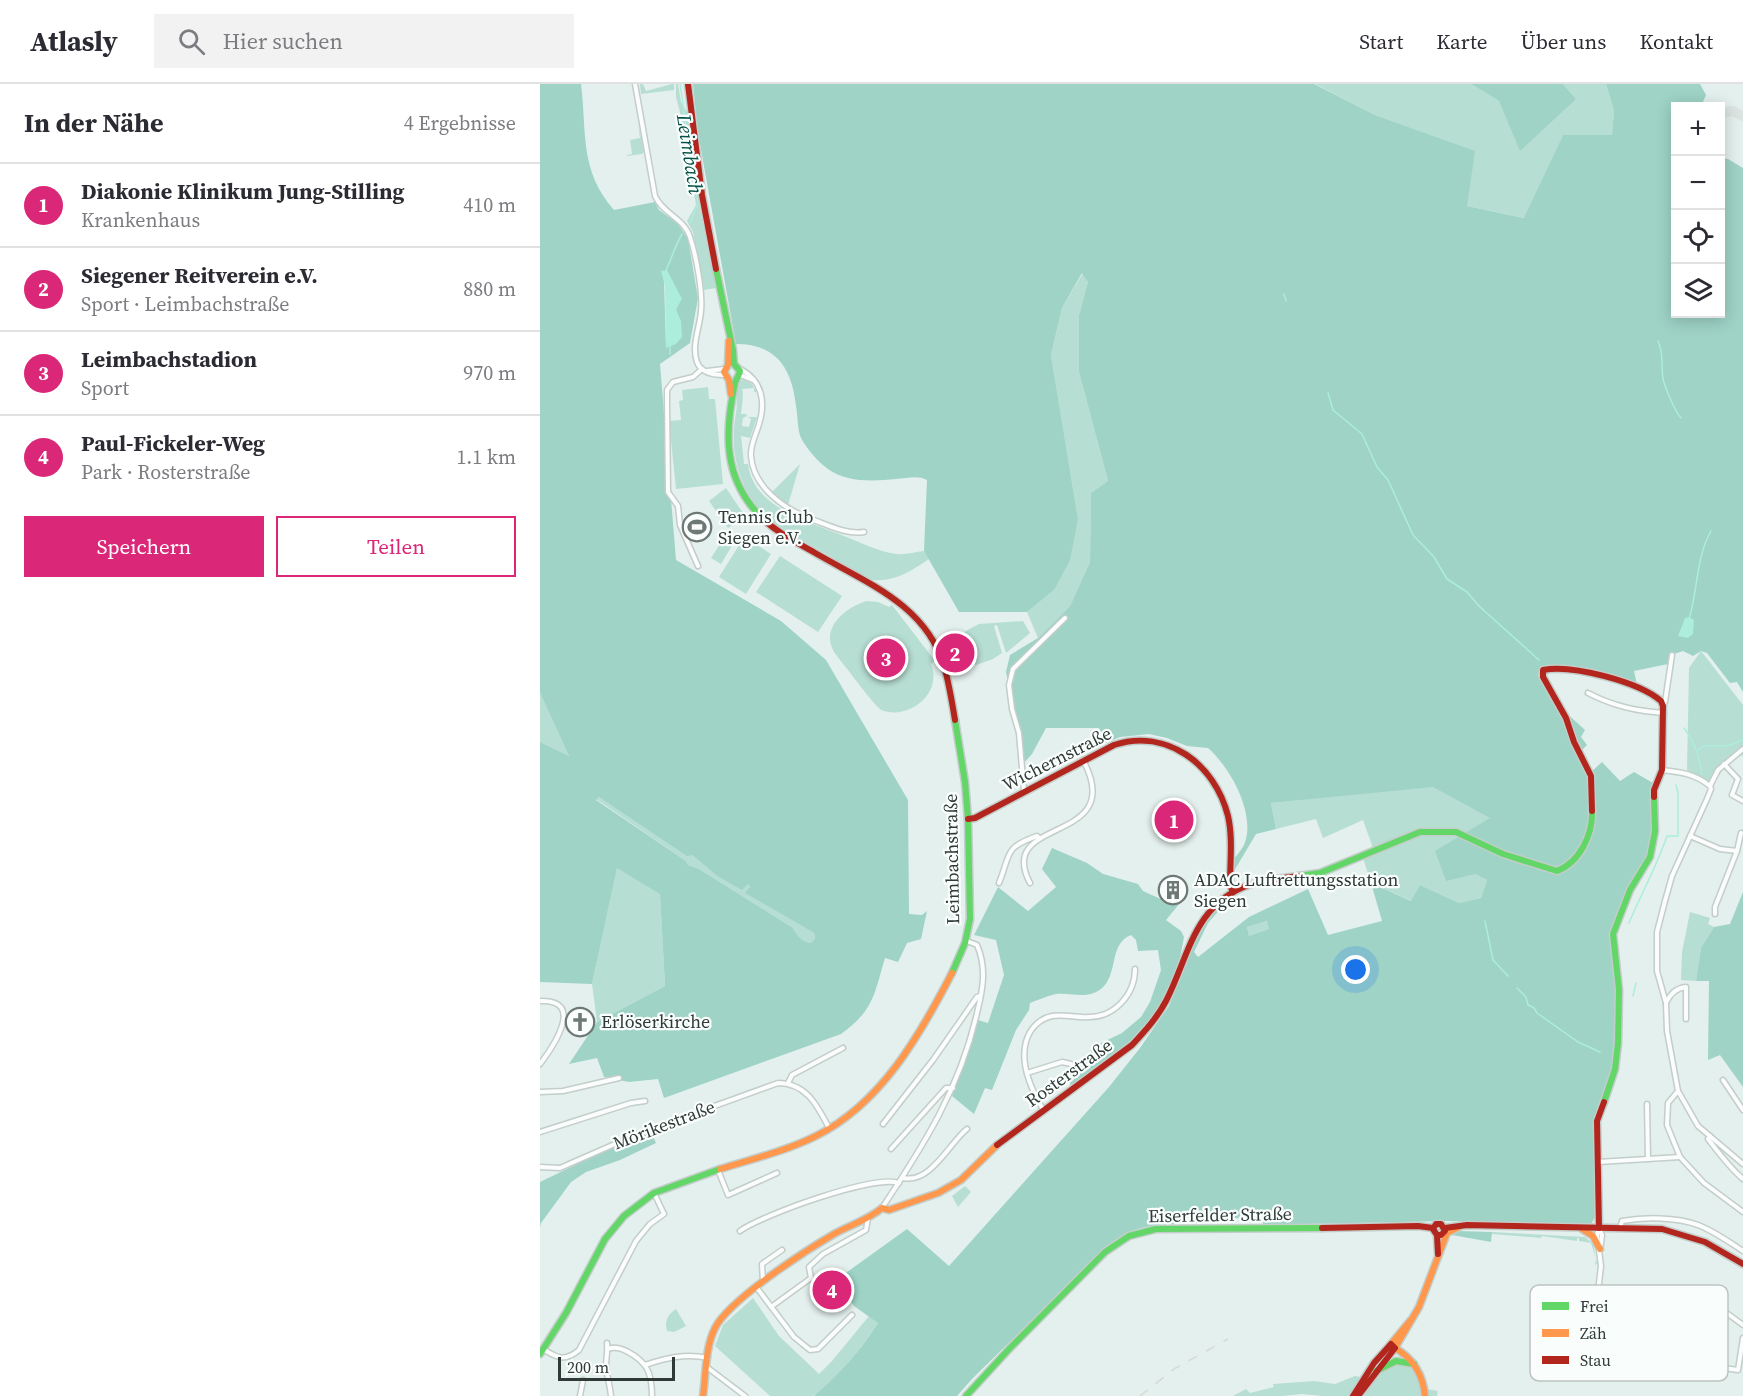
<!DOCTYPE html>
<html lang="de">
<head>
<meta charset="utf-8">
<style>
  body { margin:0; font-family:"Source Serif 4",serif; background:#f2f2f3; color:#2b2b33 }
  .controls { position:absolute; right:18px; top:18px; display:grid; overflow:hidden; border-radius:0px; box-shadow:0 3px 15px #0003 }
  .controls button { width:54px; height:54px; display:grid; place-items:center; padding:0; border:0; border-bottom:2px solid #e1e1e2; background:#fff; color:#2b2b33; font:30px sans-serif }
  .scale { position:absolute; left:18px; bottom:15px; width:117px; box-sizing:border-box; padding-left:6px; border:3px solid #2f3936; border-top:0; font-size:16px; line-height:21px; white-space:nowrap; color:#2f3936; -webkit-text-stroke:4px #f9fefd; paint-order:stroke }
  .you { position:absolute; left:816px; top:886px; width:21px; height:21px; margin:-15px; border:4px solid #fff; border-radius:50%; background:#1a73e8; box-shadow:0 0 0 9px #1a73e833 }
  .badge { display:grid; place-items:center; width:39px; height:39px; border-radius:50%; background:#db2777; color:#fff; font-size:20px; font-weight:700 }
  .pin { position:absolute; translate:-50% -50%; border:3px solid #fff; box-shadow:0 2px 6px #0006 }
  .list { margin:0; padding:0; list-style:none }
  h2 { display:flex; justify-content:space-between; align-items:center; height:78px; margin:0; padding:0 24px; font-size:26px }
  h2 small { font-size:20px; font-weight:400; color:#7c7c81 }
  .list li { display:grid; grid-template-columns:39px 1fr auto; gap:18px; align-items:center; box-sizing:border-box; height:84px; padding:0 24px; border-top:2px solid #e1e1e2 }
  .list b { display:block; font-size:22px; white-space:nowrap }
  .list p { margin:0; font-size:20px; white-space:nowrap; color:#7c7c81 }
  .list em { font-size:20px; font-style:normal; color:#7c7c81 }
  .actions { display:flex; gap:12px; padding:18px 24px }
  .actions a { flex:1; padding:14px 0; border:2px solid #db2777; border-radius:0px; text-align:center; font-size:21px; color:#db2777 }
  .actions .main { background:#db2777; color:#fff }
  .icon { flex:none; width:33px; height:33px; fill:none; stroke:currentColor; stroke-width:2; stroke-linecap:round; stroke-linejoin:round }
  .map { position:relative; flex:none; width:1203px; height:1312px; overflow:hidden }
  header { display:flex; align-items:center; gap:36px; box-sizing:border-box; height:84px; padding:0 30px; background:#fff; border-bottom:2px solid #e1e1e2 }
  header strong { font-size:28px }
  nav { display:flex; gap:33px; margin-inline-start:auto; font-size:21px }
  .search { width:420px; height:54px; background:#f2f2f3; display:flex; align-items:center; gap:15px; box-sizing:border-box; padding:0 21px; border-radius:0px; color:#7c7c81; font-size:22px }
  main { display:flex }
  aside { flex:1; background:#fff }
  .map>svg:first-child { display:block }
  .green { fill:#b7ded3 }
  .forest { fill:#9ed3c6; fill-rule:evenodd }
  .water { fill:#aceddc }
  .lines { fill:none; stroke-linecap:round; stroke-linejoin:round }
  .stream { stroke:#aceddc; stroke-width:1.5 }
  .taxiway { stroke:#dce4e2; stroke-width:10 }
  .street-casing { stroke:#c3cdca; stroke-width:7 }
  .fast-casing { stroke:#c3cdca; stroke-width:9 }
  .slow-casing { stroke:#c3cdca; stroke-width:9 }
  .jam-casing { stroke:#c3cdca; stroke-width:9 }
  .street { stroke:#fbfdfc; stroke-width:4 }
  .fast { stroke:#63d668; stroke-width:6 }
  .slow { stroke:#ff974d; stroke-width:6 }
  .jam { stroke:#b3261e; stroke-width:6 }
  .rail { stroke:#d5d9d8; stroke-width:1.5; stroke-dasharray:10 10; stroke-linecap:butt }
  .labels { text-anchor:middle; stroke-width:4.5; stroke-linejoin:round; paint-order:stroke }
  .poi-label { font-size:18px; fill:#2f3936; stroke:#f9fefd; text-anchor:start }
  .street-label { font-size:18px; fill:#2f3936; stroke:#f9fefd }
  .water-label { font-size:20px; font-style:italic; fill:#045345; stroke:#f9fefd }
  .key { fill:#f9fefd; stroke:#bcc3c1; stroke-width:1.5 }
  .key-label { font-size:16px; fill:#2f3936 }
</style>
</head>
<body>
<header>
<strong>Atlasly</strong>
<div class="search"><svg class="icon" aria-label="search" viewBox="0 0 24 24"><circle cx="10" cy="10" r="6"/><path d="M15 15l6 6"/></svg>Hier suchen</div>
<nav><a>Start</a><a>Karte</a><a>Über uns</a><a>Kontakt</a></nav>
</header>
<main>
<aside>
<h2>In der Nähe<small>4 Ergebnisse</small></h2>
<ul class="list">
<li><span class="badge">1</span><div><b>Diakonie Klinikum Jung-Stilling</b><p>Krankenhaus</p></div><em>410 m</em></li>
<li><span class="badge">2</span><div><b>Siegener Reitverein e.V.</b><p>Sport · Leimbachstraße</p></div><em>880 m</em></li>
<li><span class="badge">3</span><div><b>Leimbachstadion</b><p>Sport</p></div><em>970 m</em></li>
<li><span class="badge">4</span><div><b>Paul-Fickeler-Weg</b><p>Park · Rosterstraße</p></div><em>1.1 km</em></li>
</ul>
<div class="actions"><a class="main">Speichern</a><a>Teilen</a></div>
</aside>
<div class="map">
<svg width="1203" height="1312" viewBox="0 0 1203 1312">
  <rect width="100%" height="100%" fill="#e4f0ed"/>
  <g class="green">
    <path d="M100,0H103L106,7L132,0H134V6L101,10Z"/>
    <path d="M136,0H138L141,18L147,28L159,121L176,204L164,206L153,148L147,137L156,121L144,44L136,13Z"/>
    <path d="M775,0H931L959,17L1036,15L1023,0H1066L1074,27L1072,51H1023L985,134L927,122L837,32Z"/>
    <path d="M98,39L104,68L102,70L87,72V71L92,70L90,56L100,54Z"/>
    <path d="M543,189L548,198L539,231V288L568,397L551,409L550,478L530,522L498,554L487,528L514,506L538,435L511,271L522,224Z"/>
    <path d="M204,296L211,299L217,308H214V304L202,305C204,311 202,321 201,330H206L207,332L203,334L202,342L209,343L211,335L208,333H217L210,354L201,352L204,380H208C213,424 270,438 304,452C322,459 337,467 356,470C365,471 375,468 384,467L389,475C373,486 355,498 334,496C326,495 299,477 290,472C273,462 254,453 239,442C201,416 188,372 196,329C198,318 195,307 199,297Z"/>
    <path d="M168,303L169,315H175L183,400L136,405L129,337L141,336L139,317L143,316L142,306Z"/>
    <path d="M260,380L248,421L232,408Z"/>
    <path d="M186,404L205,432L188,444L169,417Z"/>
    <path d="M161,429L172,445L154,457L143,441Z"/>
    <path d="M184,454L193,460L181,480L171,474Z"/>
    <path d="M206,454L231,470L206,510L179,493L203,455Z"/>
    <path d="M240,472L302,512L278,548L216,508Z"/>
    <path d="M327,517L338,518L349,523L352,521L395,577L391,580C403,609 369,637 341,626C331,617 323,605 314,594C308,585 300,577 294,568C280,543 306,523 327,517Z"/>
    <path d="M483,537L490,549L466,569L457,541L454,542L462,569L453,575L436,581L432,579L424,548L439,540Z"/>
    <path d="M1161,567L1203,621V671C1188,676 1180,687 1174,701L1147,686L1149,584Z"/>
    <path d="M0,608L3,613L29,672L0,658Z"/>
    <path d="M893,702L951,734L935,790L947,796L941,814L919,819L880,801L872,817L831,799L823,774L834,767L823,736L783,754L776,735L736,745L731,719Z"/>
    <path d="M59,713L152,771L177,792L202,805L208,800L210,803L206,809L274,849L275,855L271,860C262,859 256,851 253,844L159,785L148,781L146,777L56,715Z"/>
    <path d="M77,783L120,809L125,902L57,938L52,900Z"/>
    <path d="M1150,828L1170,834L1168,840L1174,843L1161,864L1156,897L1141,896L1142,868Z"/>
    <path d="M727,837L730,845L709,852L707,843Z"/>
    <path d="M425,1102L431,1108L418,1123L412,1112Z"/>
    <path d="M952,1148L1045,1153L1053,1160L1057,1180L1055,1181L1056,1175L1051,1159L1039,1157V1154H1037V1157L1002,1152L1001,1154L952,1150Z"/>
    <path d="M274,1192L296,1196L307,1212L295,1223L275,1198Z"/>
    <path d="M213,1214L239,1252L279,1290L292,1277L329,1232L338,1239C328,1254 289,1308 272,1312C260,1312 242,1312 230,1312L175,1262L183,1241Z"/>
    <path d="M136,1225L146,1242L134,1248L127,1247C124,1237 128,1230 136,1225Z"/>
    <path d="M853,1279L869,1281L879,1293L881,1304L898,1307L897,1312H783L761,1310L743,1312H693L706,1305L710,1309L734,1303L733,1300L774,1297L795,1300L815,1292L833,1295L843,1285Z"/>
  </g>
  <g class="forest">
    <path d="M0,0H41C47,48 39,86 74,126L115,118L119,126L138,140L148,155L158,214L150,259L120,280L136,476L241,537L286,576L368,716L369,830L382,831L387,827L381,855L367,859L358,878L345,874C334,911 334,926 301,950L124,1014L118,995L89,998L64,993L57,974L29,980L57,938L125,902L120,810L77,784L52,900L0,898V658L29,672L0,608ZM124,196L132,198L141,215L136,225L126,264ZM59,713L147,772L152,771L177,792L202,806L208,800L210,803L205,809L274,849L275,855L271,859C263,859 256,851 253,844L159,785L148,781L146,777L56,716Z"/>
    <path d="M153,0H774L837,32L935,67L927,122L984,134L1023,51H1072L1074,27L1066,0H1160L1166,11L1161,22H1136V230H1180L1181,74L1188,75L1203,84V608L1197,598L1190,599L1167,569L1161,567L1153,572L1143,567L1131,571L1128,580L1094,587L1098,606L1074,591L1040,590L1021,585L1006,586L998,591L1011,615L1045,646L1041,653L1047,661L1037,671L1048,691L1062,678L1080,697L1094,688L1113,699V748L1108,771L1088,805L1073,842L1070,861L1077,903L1075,961L1071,988L1058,1022L1054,1042L1055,1133L1051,1140L905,1137L723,1141V1130H712L683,1138L655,1130H638L636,1140C606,1141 590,1144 566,1163L432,1295L417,1312H274C299,1291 320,1267 338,1239L314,1222L296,1196L367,1145L409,1182L569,1003L600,964L629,922L659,848L676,826L688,816L689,820L687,823L683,822L668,839L654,868L658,873L709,833L768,805L788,851L842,837L831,799L871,817L880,801L919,819L941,814L947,796L935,790L906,797L895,767L950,734L893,703L731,719L736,745L716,750L694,787L692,777C696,772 701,767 704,761C717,731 690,683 668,664L647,662L627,654L609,650L580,653L566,659L559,644H506L492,670L482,681L476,636L466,588L470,571L498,554L530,522L550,478L551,409L568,397L539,288V231L548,198L542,189L522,224L511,271L538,435L530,476L514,506L487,528H419L384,467L387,396C378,391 367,394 356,395C335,397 306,399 288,385C278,378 267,365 261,354C257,345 258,332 256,322C252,285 237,260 196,260L158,49ZM727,837L729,845L709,852L707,843Z"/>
    <path d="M931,0H1023L1036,15L980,67L959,17Z"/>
    <path d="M512,764L547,779L563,790L598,800L603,807L634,821L637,817L640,819L626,836L641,847L644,853C641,869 638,887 631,902C610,950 571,973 531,1002L528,994L537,987L555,962L582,949L601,933L610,918L621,886L618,866L598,867L596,856L591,851C568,860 579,891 561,905C546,916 533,908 516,910C507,912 498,916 490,919L489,926L476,946L452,1006L445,1004L434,1030L412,1012L438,936L448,939L464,891L456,856L434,851L458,803L488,827L516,803L502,785Z"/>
    <path d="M1203,808V1003L1180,971L1168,976L1169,897H1156L1161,864L1174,843L1190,840Z"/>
    <path d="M111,1048L116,1059L80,1076L46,1088L31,1098L1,1139L0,1143V1098L58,1070Z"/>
    <path d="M918,1147L952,1148L951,1158L912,1151Z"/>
  </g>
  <g class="water">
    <path d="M127,186L142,215L136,225L141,237L142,253L136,260L126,264L125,202L121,187Z"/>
    <path d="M1149,533L1154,536L1153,550L1148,554L1138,552L1145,534Z"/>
  </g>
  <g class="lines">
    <g class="stream">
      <path d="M140,0L158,119L150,139"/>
      <path d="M126,186C132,174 135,162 142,150"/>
      <path d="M744,210L746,217"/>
      <path d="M1118,257C1124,269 1121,281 1123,295C1125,303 1135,328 1141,334"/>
      <path d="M130,262V270"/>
      <path d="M788,309L793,326L822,350L837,383L848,396L873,451L894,473L907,495L927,508L940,523L999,576"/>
      <path d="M1149,535C1158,506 1156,473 1171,447"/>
      <path d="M1144,644C1155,659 1159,671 1162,690"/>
      <path d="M1159,666L1163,662H1187L1203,656"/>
      <path d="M945,837L953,876L968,892"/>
      <path d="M1089,839C1101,810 1117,782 1127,752H1138V709L1136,701"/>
      <path d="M977,904L986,913L988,921L994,924L997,929L1038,958L1060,968"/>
      <path d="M1093,912L1096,899"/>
    </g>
    <path class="taxiway" d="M1180,29L1193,27L1203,32"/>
    <g class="street-casing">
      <g id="street">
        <path d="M95,0L115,112C123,130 144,134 150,153C156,171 163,209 161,227C160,243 151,262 157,278C161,289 174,291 184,291"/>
        <path d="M200,285C222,296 226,318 219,340C216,351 210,361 211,372C213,403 244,425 271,435C288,441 307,451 324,448"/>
        <path d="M167,287L184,285"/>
        <path d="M200,291L213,296"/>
        <path d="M158,482L140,441L138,422L128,408L127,318V306L133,298L153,293L162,285"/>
        <path d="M1048,609C1073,622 1096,627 1124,629"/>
        <path d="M1123,619L1125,618L1132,571"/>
        <path d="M1203,665L1178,686L1170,702L1171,705L1167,715L1132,792L1125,817L1117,848V887L1126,919L1127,947L1138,1007L1158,1042L1203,1080"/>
        <path d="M1184,680L1198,695L1192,711L1203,717"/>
        <path d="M1122,686C1141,688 1155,690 1170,702"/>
        <path d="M484,707L479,649L472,625L469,601L473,585L525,534"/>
        <path d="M1150,752L1180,765L1197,767L1201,749"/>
        <path d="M459,799C471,770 463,764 497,752L499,754"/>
        <path d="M490,799C454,731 589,762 543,676"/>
        <path d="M1175,830V823L1197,767"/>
        <path d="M0,917C46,915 13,963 0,980"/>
        <path d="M1126,919C1130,910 1136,904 1146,903V935"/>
        <path d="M487,989L522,978L531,980"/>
        <path d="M1183,996L1203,1026"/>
        <path d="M248,999L252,991L303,964"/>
        <path d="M1138,1007L1128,1019L1127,1041L1140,1073L1164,1099L1203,1128"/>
        <path d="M0,1008L23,1007L79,994"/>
        <path d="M1107,1020L1108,1075"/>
        <path d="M504,1027C490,1004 476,973 490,948C495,940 503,934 512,932C525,930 536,934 549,933C575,933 595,910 595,885"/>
        <path d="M343,1040L393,976L437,913L440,912"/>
        <path d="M0,1048L91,1019L105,1017"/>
        <path d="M1170,1052L1168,1055C1179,1069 1189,1083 1203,1095"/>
        <path d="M351,1065L406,1004H413"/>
        <path d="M1058,1078L1140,1073"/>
        <path d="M0,1083L20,1084L100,1049L238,999C266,999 277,1021 289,1044"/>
        <path d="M178,1086L188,1111L237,1089"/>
        <path d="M363,1094C391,1100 410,1058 427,1045"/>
        <path d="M342,1124C384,1061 420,1004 437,929C443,905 447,884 437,861L427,857"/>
        <path d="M1059,1144L1057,1151L1061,1182L1052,1260L1055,1266L1198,1286L1203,1254"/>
        <path d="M1080,1144L1082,1137C1105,1133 1136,1133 1158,1141C1174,1147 1189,1158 1203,1167"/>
        <path d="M1059,1145L1062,1151L1061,1160"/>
        <path d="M200,1147C222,1131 335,1090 359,1099"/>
        <path d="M223,1198L222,1180L242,1166"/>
        <path d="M217,1204L254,1253L270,1266L278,1265L312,1231"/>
        <path d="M1173,1219L1203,1241"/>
        <path d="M1058,1221L1064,1248L1063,1268"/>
        <path d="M231,1223L271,1194L269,1183L283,1170L326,1146L328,1134"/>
        <path d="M67,1259C68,1267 66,1274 66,1283C67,1292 70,1302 71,1312"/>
        <path d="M3,1265C17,1274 25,1278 39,1266L96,1157L110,1140L124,1130L114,1109"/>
        <path d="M68,1265C80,1260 99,1273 106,1283C111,1291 112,1303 112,1312"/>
        <path d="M105,1281C126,1274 145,1269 168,1274"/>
        <path d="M168,1284L205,1312"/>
        <path d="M40,1312L43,1296"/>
      </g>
    </g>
    <g class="fast-casing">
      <g id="fast">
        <path d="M176,185L193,266L194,280L200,287C199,292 196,295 195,299C184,350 183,396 223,435"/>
        <path d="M759,792L780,789L880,748H916L963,770L1017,787C1040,778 1053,750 1052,727"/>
        <path d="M412,889L425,859L430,835L428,735L425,698L415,636"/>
        <path d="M1064,1018L1075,985L1078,959L1079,906L1073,850L1090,806L1110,773L1115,747L1114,713"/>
        <path d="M0,1270L26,1229L65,1155L84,1132L114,1109L180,1085"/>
        <path d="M836,1287L856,1277L874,1280"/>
        <path d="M426,1312L470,1264L565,1168L589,1152L616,1145L782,1144"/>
      </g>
    </g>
    <g class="slow-casing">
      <g id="slow">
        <path d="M189,257L188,281L184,288L189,296L191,310"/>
        <path d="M180,1085C212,1075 246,1067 276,1052C341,1020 380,951 412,889"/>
        <path d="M1042,1145L1053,1152L1060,1165"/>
        <path d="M851,1260L870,1237"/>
        <path d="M855,1264L879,1223L907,1149L919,1143"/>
        <path d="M855,1264C874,1275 883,1291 885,1312"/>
        <path d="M163,1312C166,1290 165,1264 175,1244C189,1216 265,1167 294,1150C310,1141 328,1136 342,1124L349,1126L398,1109L421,1096L457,1061"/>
      </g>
    </g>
    <g class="jam-casing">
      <g id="jam">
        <path d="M148,0L162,111L176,185"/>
        <path d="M223,435C239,450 258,459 277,470C327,499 386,521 404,582C409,599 412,618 415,636"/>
        <path d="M1052,727L1051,692L1034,658L1026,634L1003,593V586C1032,580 1099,598 1121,617L1123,622L1122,686L1114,706V713"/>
        <path d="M428,735L435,734L574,661C627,644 675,680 688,732C693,754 690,778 690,801L693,808"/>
        <path d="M457,1061L592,961C605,947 617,934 626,917C649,872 654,820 709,801C725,796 742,794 759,792"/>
        <path d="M782,1144L878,1142L893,1144"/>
        <path d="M905,1144L927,1141L1122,1145L1165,1158L1203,1180"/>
        <path d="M1059,1144L1057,1037L1064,1018"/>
        <path d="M897,1151H901L905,1147L901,1140H896L893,1145L897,1151L898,1170"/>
        <path d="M813,1312L834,1279L851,1260L855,1264L818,1312"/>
      </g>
    </g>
    <use href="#street" class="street"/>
    <use href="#fast" class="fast"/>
    <use href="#slow" class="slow"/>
    <use href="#jam" class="jam"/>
    <path class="rail" d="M600,1312L634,1285L688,1255"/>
  </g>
  <defs>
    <g id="stadium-ring" transform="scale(1.5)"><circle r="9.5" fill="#f9fefd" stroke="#6e7976" stroke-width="1.5"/><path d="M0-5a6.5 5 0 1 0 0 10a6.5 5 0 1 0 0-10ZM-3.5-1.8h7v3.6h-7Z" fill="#6e7976"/></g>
    <g id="building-ring" transform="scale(1.5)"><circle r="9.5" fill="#f9fefd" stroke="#6e7976" stroke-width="1.5"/><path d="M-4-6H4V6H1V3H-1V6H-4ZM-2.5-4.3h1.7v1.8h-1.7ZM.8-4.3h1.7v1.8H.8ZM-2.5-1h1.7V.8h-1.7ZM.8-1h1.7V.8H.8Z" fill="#6e7976"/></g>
    <g id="church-ring" transform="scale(1.5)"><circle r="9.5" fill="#f9fefd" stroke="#6e7976" stroke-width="1.5"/><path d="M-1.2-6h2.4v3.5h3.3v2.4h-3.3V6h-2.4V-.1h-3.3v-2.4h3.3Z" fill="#6e7976"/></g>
  </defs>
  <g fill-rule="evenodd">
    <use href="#stadium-ring" x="157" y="443"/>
    <use href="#building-ring" x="633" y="806"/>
    <use href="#church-ring" x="40" y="938"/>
  </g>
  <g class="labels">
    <g class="poi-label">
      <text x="178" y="439">Tennis Club<tspan x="178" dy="21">Siegen e.V.</tspan></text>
      <text x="654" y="802">ADAC Luftrettungsstation<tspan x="654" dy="21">Siegen</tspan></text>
      <text x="61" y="944">Erlöserkirche</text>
    </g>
    <g class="street-label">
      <text transform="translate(517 675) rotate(-27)" y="6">Wichernstraße</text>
      <text transform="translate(412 775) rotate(-91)" y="6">Leimbachstraße</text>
      <text transform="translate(529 989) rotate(-36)" y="6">Rosterstraße</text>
      <text transform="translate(124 1041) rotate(-21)" y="6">Mörikestraße</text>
      <text transform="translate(680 1131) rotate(-1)" y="6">Eiserfelder Straße</text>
    </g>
    <g class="water-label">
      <text transform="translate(150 70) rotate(81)" y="7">Leimbach</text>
    </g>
  </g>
  <rect x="990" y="1201" width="198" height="96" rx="9" class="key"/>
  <rect x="1002" y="1218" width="27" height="8" fill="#63d668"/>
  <rect x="1002" y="1245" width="27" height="8" fill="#ff974d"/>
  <rect x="1002" y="1272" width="27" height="8" fill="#b3261e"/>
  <g class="key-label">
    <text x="1040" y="1228">Frei</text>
    <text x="1040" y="1255">Zäh</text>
    <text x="1040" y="1282">Stau</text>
  </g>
</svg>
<div class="controls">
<button>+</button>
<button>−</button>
<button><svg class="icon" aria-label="locate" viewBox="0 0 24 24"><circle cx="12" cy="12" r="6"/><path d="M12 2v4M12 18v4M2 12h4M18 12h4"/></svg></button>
<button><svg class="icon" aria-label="layers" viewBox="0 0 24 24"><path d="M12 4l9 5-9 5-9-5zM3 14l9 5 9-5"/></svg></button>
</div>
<div class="scale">200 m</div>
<div class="you"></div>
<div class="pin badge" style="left:634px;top:736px">1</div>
<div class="pin badge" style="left:415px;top:569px">2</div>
<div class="pin badge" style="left:346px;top:574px">3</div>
<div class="pin badge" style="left:292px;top:1206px">4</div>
</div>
</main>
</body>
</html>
